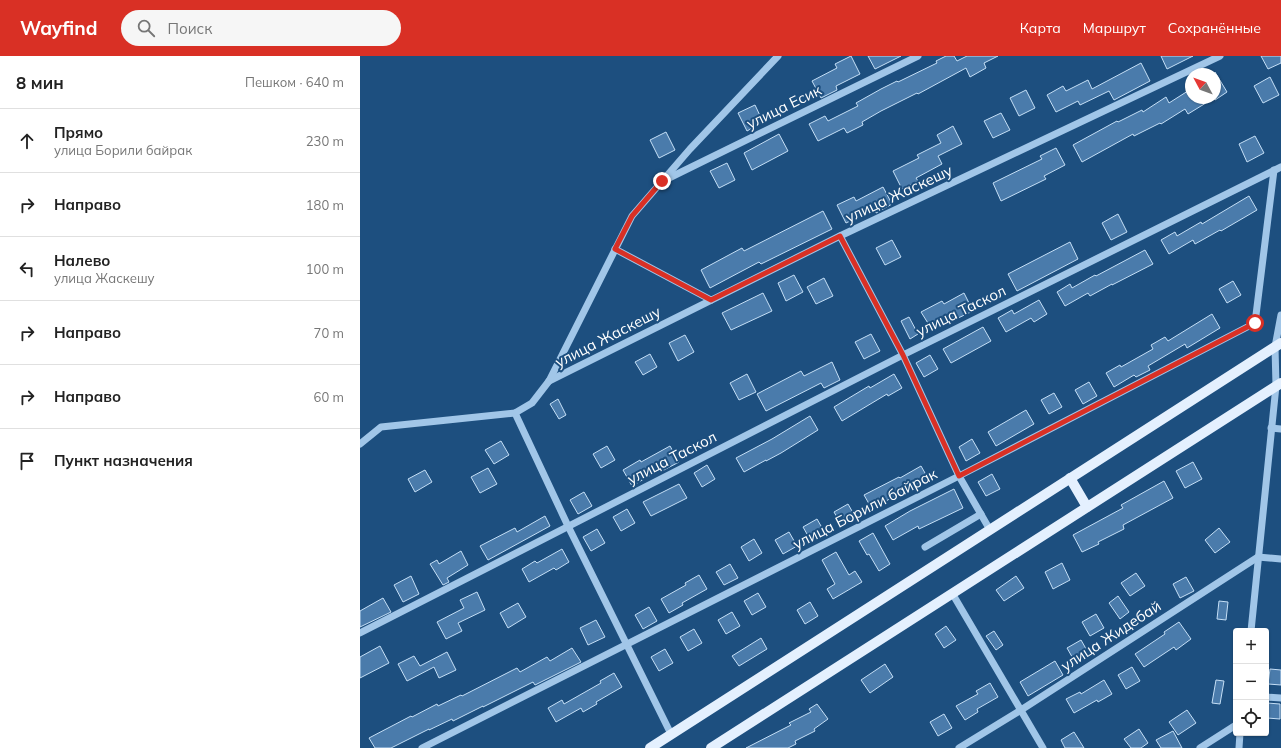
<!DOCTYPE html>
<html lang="ru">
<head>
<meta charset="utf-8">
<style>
  body { margin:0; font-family:Mulish,sans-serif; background:#f6f6f6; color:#222 }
  .controls { position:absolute; right:12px; bottom:12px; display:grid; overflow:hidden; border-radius:4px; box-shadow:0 1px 3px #0004 }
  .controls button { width:36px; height:36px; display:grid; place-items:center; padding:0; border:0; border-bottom:1px solid #e0e0e0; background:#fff; color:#222; font:20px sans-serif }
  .compass { position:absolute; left:825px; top:12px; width:36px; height:36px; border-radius:50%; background:#fff; box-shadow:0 1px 3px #0004; rotate:311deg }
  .stop { position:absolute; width:12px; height:12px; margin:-9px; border:3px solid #d93025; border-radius:50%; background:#fff }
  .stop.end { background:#d93025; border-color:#fff; box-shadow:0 1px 4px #0008 }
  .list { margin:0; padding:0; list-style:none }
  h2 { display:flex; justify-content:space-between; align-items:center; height:52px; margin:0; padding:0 16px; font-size:17px }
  h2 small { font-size:13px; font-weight:400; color:#767676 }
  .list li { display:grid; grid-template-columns:26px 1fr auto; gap:12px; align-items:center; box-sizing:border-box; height:64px; padding:0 16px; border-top:1px solid #e0e0e0 }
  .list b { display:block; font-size:15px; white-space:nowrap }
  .list p { margin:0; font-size:13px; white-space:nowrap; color:#767676 }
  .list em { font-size:13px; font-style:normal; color:#767676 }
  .icon { flex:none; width:22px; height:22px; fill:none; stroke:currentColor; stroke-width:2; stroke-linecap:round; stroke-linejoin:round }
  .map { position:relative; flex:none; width:921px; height:692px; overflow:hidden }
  header { display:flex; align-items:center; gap:24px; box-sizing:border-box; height:56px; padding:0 20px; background:#d93025; color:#fff }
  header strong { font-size:19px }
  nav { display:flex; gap:22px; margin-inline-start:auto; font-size:14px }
  .search { width:280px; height:36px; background:#f6f6f6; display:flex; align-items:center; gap:10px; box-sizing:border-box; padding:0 14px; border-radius:22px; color:#767676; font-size:15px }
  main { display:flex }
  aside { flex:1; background:#fff }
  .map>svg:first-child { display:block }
  .building { fill:#4a7bab; stroke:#c5dff6 }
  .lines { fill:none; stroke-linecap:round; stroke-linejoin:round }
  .minor { stroke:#a1c6e8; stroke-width:7 }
  .major { stroke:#e4f0fe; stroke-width:10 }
  .route { stroke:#d93025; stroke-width:5 }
  .labels { text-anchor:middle; stroke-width:4; stroke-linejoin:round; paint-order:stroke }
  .street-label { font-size:15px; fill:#fff; stroke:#1d4f7f }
</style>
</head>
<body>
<header>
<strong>Wayfind</strong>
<div class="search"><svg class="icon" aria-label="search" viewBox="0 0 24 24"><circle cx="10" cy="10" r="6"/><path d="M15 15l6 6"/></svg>Поиск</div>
<nav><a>Карта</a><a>Маршрут</a><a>Сохранённые</a></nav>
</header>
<main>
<aside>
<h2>8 мин<small>Пешком · 640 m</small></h2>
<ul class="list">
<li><svg class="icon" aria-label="ahead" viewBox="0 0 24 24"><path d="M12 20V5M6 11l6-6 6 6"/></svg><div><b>Прямо</b><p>улица Борили байрак</p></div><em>230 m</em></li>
<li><svg class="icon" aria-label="right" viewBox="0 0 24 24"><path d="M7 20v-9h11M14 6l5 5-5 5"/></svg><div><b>Направо</b></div><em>180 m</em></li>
<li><svg class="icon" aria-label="left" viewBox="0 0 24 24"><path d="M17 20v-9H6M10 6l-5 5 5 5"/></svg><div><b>Налево</b><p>улица Жаскешу</p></div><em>100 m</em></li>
<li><svg class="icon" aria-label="right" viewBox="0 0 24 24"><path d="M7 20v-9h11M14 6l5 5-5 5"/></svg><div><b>Направо</b></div><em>70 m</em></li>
<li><svg class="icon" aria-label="right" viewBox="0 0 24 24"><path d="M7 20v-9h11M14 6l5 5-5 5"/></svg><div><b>Направо</b></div><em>60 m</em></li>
<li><svg class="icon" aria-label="arrive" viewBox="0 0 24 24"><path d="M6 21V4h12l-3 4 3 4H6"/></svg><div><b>Пункт назначения</b></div></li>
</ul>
</aside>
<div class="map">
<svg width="921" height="692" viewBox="0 0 921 692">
  <rect width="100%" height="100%" fill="#1d4f7f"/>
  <g class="building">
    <path d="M491,0L500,18L476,30L477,34L461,42L452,25L477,12L475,8Z"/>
    <path d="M508,0H541L515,13Z"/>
    <path d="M586,0H594L597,5L607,0H638L624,7L626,12L610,21L606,12L558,38L557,37L521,55L502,66L503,69L487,77L484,72L458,85L449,68L465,60L468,65L498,50L496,47L521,33L537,25L538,26L577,7L576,5Z"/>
    <path d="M801,0H833L807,13Z"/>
    <path d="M901,0H921V7L908,13Z"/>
    <path d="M781,7L790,25L754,44L749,35L720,49L718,45L696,56L687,39L703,30L706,35L728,24L732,33Z"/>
    <path d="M855,16L867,36L855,44Z"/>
    <path d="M910,21L919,39L903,47L894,30Z"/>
    <path d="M831,33V42H854L828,58L825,53L801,68L800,67L774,80L773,78L722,106L713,89L757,65L758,66L782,54L783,56L806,41L809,47Z"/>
    <path d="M666,34L675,52L659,60L650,42Z"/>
    <path d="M395,49L403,66L387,75L378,57Z"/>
    <path d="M641,57L650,74L633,82L624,65Z"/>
    <path d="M593,70L602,88L578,100L582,108L556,122L558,125L542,133L533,115L559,102L557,99L581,87L577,79Z"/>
    <path d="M306,76L315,94L299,102L290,84Z"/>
    <path d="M419,78L428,95L392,114L384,97Z"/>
    <path d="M895,80L904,97L887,106L879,88Z"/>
    <path d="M696,92L705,109L684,120L686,123L641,145L633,127L682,103L680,100Z"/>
    <path d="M367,107L375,124L359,132L350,115Z"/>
    <path d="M523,131L532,148L516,157L514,153L486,167L477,149L494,141L496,145Z"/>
    <path d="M889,140L897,154L861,175L860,174L835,188L833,184L809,198L801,184L815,176L817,180L841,166L842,168Z"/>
    <path d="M463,155L472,173L401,208L399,206L350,232L341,214L382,192L384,195Z"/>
    <path d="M758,158L767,176L751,184L742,167Z"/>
    <path d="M532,184L541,201L525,209L516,192Z"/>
    <path d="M710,186L718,203L657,235L648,218Z"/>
    <path d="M785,194L793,208L752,229V228L730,240L728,237L705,250L697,236L710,228L712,232L735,219L736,220Z"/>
    <path d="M434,219L443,236L426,245L418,227Z"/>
    <path d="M464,222L473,240L456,248L447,231Z"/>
    <path d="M873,225L881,239L867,247L859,233Z"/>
    <path d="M403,237L412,255L371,274L362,257Z"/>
    <path d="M604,237L613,255L596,263L595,261L571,272L561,256L582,245L584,248Z"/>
    <path d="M679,244L687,258L674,266L671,262L646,276L638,262L652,254L654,258Z"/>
    <path d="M852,258L860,272L827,292L825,288L788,310L790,314L776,321L774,319L754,331L746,317L760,309L761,311L793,293L791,289L805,281L808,285Z"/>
    <path d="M549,261L558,278L550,283L541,265Z"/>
    <path d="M623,271L631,285L591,307L583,293Z"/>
    <path d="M511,278L520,295L504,303L495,286Z"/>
    <path d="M325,279L334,296L318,305L309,287Z"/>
    <path d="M290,298L297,311L283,319L275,306Z"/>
    <path d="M570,299L578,313L564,321L556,307Z"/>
    <path d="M472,306L480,324L464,332L461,327L406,355L397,338L441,315L444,320Z"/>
    <path d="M387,318L396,336L379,344L370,327Z"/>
    <path d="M534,318L542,332L528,340L527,338L482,365L474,351L509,330L510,332Z"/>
    <path d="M729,326L737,340L723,348L715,334Z"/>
    <path d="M694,337L702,351L689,358L681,344Z"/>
    <path d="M198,343L206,359L199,363L190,348Z"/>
    <path d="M666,354L674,368L636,390L628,376Z"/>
    <path d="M450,360L458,374L421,397L406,405V404L384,416L376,402L412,383Z"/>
    <path d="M612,383L620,397L606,405L599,391Z"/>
    <path d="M141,385L149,399L134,408L125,394Z"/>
    <path d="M247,390L255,404L241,412L233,398Z"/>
    <path d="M310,390L319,406L302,415L301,413L272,430L263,414L280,404L281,406Z"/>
    <path d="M833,406L842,423L825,432L816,415Z"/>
    <path d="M347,409L355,423L342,431L334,417Z"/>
    <path d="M561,410L569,424L555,432L554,431L533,443V441L512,453L504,439L539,421L540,422Z"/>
    <path d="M128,412L137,428L120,437L111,421Z"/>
    <path d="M65,414L72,426L55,436L48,423Z"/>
    <path d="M632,418L640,433L626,440L618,426Z"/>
    <path d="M804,425L813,442L763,469L764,473L738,486L739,488L722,496L713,479L763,452L761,449Z"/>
    <path d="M319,428L327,442L291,460L283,446Z"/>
    <path d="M594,433L603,452L559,473L558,470L533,484L525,470L550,455Z"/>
    <path d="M224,436L232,450L218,458L210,444Z"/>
    <path d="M488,448L496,462L482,470L474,456Z"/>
    <path d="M267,453L275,467L261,475L253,461Z"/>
    <path d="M185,460L190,470L128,504L120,490L155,472L157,476Z"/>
    <path d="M457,463L465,477L451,485L443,471Z"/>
    <path d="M859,472L870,486L855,497L845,484Z"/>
    <path d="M237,473L245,487L231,495L223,481Z"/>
    <path d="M429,476L437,490L423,498L415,484Z"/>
    <path d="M513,477L530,508L519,515L509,498L507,499L499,485Z"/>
    <path d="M394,483L402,497L389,505L381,491Z"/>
    <path d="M202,493L209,506L196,514L194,512L169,526L162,513L175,505L177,507Z"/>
    <path d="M101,495L108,509L87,522L89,526L83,529L70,508L77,504L79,508Z"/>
    <path d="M476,496L489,519L495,515L502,526L473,543L467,533L475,528L462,504Z"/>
    <path d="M702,507L710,524L693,533L685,516Z"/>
    <path d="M370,508L378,522L364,529L356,516Z"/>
    <path d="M776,517L785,530L770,540L761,527Z"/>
    <path d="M339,519L347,533L322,547L323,549L309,557L301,543L326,529L325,527Z"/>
    <path d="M51,520L59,538L43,546L34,529Z"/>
    <path d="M656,520L664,532L644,545L636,534Z"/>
    <path d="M826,521L834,535L820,542L813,528Z"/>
    <path d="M117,536L125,554L98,567L102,575L86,583L77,566L104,552L100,544Z"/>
    <path d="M398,537L406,551L392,559L384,545Z"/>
    <path d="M758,540L769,556L760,563L749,547Z"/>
    <path d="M23,542L31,556L0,571V555Z"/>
    <path d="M859,545L868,546L866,564L857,563Z"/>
    <path d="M450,546L458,560L445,568L437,554Z"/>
    <path d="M158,547L166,561L148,572L140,557Z"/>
    <path d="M289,551L297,565L283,573L275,559Z"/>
    <path d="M372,556L380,570L366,578L358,564Z"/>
    <path d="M736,558L744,572L730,580L722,566Z"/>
    <path d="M236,564L245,581L228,589L220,572Z"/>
    <path d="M819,566L831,583L816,594L814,591L784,611L775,598L805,578L804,576Z"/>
    <path d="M586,570L596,584L584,592L575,578Z"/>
    <path d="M334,573L342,587L328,595L320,581Z"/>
    <path d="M634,575L643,589L636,594L626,580Z"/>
    <path d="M401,582L407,593L379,610L372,600Z"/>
    <path d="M721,584L729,598L715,606L707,592Z"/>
    <path d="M20,590L29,607L0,622V601Z"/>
    <path d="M212,592L221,606L175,629L173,626L123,651V650L93,665L92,663L69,674V673L31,692H15L9,682L51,660L52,661L77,648L78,650L101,639L102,640L157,612L160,616L187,601L190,605Z"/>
    <path d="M305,593L313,607L299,615L291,601Z"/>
    <path d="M87,596L96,614L79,622L74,611L47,625L38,608L54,600L60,610Z"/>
    <path d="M695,605L703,619L668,640L660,626Z"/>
    <path d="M525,608L533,621L510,637L501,624Z"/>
    <path d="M772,611L780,625L766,633L758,619Z"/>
    <path d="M910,613L921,614V629L908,628Z"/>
    <path d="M254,617L262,631L236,646L237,648L223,656L221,652L196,666L188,652L202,644L204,648L241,627L240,625Z"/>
    <path d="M744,624L752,638L738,646L737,644L714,657L706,643L720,636L721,638Z"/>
    <path d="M856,624L864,625L860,648L852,647Z"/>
    <path d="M630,627L638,641L617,653L618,656L605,664L596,650L618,638L616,635Z"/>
    <path d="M907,647L920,648V663L907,662Z"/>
    <path d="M457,648L468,663L454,673L455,675L435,685L436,688L428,692H386L431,669L429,667L451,656L449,653Z"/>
    <path d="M827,654L836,667L818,679L809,666Z"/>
    <path d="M584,658L592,672L578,680L570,666Z"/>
    <path d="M779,673L788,687L781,692H771L764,683Z"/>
    <path d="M813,675L822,692H801L796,684Z"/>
    <path d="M714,676L724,692H705L701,684Z"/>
  </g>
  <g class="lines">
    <g class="minor">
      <path d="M307,123L558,0"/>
      <path d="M480,180L543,299L599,420L630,474"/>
      <path d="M255,193L351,244"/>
      <path d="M189,325L480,180L860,0"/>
      <path d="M155,357L208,470L311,678"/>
      <path d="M911,372L921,373"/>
      <path d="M0,388L21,371L155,357L172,347L189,325L272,160L330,93L418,0"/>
      <path d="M565,491L621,458"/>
      <path d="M592,537L683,692"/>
      <path d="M891,575L916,330L915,291L921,259"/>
      <path d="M0,577L543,299L921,111"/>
      <path d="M906,641L921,642"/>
      <path d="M62,692L599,420L895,267L914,114"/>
      <path d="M599,692L661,654L898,501L921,503"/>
      <path d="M840,692L876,669"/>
      <path d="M879,692L880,677"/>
    </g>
    <g class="major">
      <path d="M710,422L727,451"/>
      <path d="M290,692L921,287"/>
      <path d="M351,692L921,327"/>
    </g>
  </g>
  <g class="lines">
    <path class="route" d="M302,125L272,160L255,193L351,244L480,180L543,299L599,420L895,267"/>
  </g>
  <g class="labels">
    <g class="street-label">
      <text transform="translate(424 51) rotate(-26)" y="5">улица Есик</text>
      <text transform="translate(539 138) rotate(-25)" y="5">улица Жаскешу</text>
      <text transform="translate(601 255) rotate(-26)" y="5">улица Таскол</text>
      <text transform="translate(248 281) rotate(-27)" y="5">улица Жаскешу</text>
      <text transform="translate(312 402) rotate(-27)" y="5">улица Таскол</text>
      <text transform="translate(505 453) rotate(-27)" y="5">улица Борили байрак</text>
      <text transform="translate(751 580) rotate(-33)" y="5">улица Жидебай</text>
    </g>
  </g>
</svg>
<div class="controls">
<button>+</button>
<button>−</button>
<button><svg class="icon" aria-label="locate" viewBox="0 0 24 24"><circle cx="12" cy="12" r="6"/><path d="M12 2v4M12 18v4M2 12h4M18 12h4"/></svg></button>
</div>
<svg class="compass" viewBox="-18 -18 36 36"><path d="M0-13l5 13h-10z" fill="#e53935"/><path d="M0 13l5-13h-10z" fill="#767676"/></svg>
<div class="stop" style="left:895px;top:267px"></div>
<div class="stop end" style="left:302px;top:125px"></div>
</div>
</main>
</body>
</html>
